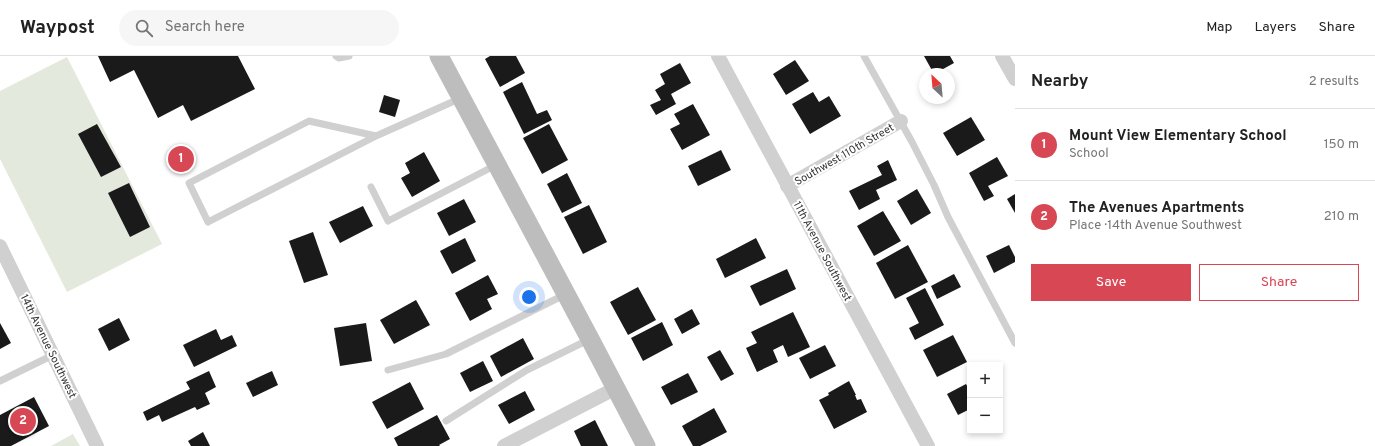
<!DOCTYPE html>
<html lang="en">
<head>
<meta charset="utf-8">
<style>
  body { margin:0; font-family:Overpass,sans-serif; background:#f6f6f6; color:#222 }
  .controls { position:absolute; right:12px; bottom:12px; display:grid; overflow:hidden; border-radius:0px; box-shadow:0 2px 6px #0003 }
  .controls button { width:36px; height:36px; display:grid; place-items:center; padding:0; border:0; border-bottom:1px solid #e0e0e0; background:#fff; color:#222; font:20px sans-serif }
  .compass { position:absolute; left:919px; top:12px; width:36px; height:36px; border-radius:50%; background:#fff; box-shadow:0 2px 6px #0003; rotate:334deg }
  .you { position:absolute; left:529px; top:241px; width:14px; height:14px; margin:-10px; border:3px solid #fff; border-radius:50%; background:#1a73e8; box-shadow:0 0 0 6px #1a73e833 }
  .badge { display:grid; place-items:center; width:26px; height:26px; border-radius:50%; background:#d84754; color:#fff; font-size:13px; font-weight:700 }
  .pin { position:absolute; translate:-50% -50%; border:2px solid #fff; box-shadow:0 1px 4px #0006 }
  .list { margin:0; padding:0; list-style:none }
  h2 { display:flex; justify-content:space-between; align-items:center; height:52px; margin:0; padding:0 16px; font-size:17px }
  h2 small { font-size:13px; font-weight:400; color:#767676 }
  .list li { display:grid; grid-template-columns:26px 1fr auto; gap:12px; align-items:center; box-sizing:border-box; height:72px; padding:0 16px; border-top:1px solid #e0e0e0 }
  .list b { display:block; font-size:15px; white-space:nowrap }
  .list p { margin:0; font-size:13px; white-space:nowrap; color:#767676 }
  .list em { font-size:13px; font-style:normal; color:#767676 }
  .actions { display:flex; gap:8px; padding:12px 16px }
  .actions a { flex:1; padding:9px 0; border:1px solid #d84754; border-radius:0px; text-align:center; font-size:14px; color:#d84754 }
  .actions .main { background:#d84754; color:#fff }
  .icon { flex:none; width:22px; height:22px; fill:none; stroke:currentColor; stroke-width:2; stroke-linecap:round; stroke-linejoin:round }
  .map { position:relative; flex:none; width:1015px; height:390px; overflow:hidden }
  header { display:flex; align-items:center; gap:24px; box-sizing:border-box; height:56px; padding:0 20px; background:#fff; border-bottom:1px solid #e0e0e0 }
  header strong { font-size:19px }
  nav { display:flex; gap:22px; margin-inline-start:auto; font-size:14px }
  .search { width:280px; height:36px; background:#f6f6f6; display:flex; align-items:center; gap:10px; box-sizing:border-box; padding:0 14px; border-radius:22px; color:#767676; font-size:15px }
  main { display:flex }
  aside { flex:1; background:#fff }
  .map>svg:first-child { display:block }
  .green { fill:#e3e9dd }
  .building { fill:#1a1a1a }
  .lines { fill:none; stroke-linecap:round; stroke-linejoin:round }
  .lane { stroke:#d0d0d0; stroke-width:7 }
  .street { stroke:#d0d0d0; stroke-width:14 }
  .secondary { stroke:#bdbdbd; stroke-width:19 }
  .labels { text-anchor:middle; stroke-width:4; stroke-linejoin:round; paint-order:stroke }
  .street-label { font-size:11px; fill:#333; stroke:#fff }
</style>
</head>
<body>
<header>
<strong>Waypost</strong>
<div class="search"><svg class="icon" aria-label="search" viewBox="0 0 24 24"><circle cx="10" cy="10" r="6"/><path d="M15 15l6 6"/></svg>Search here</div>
<nav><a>Map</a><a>Layers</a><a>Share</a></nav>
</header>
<main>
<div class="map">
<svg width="1015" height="390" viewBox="0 0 1015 390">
  <rect width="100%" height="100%" fill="#fff"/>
  <g class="green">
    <path d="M67,1L162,188L67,236L0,103V35Z"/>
    <path d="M73,378L80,390H51Z"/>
  </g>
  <g class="building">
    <path d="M98,0H238L255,33L191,65L183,49L158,62L134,14L110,26Z"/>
    <path d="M490,0H516L525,17L500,31L485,3Z"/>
    <path d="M924,0H950L954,7L934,18Z"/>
    <path d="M795,4L809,25L786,39L773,18Z"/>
    <path d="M680,7L691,27L671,38L676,48L656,59L650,49L661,44L655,34L665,28L660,18Z"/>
    <path d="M522,26L537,58L547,54L552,64L524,78L503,36Z"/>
    <path d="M813,36L819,46L829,40L841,60L810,78L792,48Z"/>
    <path d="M384,39L400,44L395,61L379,56Z"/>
    <path d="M693,48L710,79L682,94L670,73L680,68L674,58Z"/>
    <path d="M971,61L985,84L957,100L943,77Z"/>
    <path d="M97,68L121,111L101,121L78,78Z"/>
    <path d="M549,68L568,104L542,118L523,82Z"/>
    <path d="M721,94L731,114L698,130L688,110Z"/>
    <path d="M424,96L440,125L412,141L401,122L410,117L405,107Z"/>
    <path d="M997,101L1008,120L988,130L994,140L984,145L969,117Z"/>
    <path d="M888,104L897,124L876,134L880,143L859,154L849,135L882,119L877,110Z"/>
    <path d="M567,117L582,147L562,157L547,128Z"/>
    <path d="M129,127L150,171L130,181L108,137Z"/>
    <path d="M917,133L931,157L911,169L897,145Z"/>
    <path d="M1015,138V157L1007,143Z"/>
    <path d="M464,143L476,166L449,180L437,157Z"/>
    <path d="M589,149L607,186L583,198L564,161Z"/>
    <path d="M363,150L373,170L340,187L329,166Z"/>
    <path d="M883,155L901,185L874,200L857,170Z"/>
    <path d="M313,176L328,219L304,227L289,185Z"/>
    <path d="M465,182L476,205L452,218L440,195Z"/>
    <path d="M756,182L766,202L725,222L716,203Z"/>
    <path d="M908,189L928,226L895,243L876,207Z"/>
    <path d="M1009,189L1015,201V206L994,217L986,200Z"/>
    <path d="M787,213L796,233L760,250L750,230Z"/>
    <path d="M954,218L961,231L937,243L931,230Z"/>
    <path d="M488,219L498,238L487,243L492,253L470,265L455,237Z"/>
    <path d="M638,231L656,264L628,279L610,246Z"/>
    <path d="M925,232L944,269L915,284L909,272L919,267L906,242Z"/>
    <path d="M416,244L430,269L394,288L380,264Z"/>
    <path d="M692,253L700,268L682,278L674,263Z"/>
    <path d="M793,256L810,291L788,301L783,289L773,294L778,306L757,316L746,292L757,287L751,276Z"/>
    <path d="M119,262L130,284L109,295L98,273Z"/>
    <path d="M662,266L673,289L643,305L631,282Z"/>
    <path d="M0,267L11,287L0,293Z"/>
    <path d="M366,267L372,305L340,310L334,272Z"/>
    <path d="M216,273L221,284L232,279L237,290L194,311L183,289Z"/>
    <path d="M953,279L967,306L937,321L923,294Z"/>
    <path d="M523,282L534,303L501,321L490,300Z"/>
    <path d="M825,289L836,310L810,323L799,302Z"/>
    <path d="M720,294L734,318L721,325L707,301Z"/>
    <path d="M483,305L493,325L470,336L460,317Z"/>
    <path d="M209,315L216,331L205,337L210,348L197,354L195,351L162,366L159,359L147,365L143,356L190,333L186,326Z"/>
    <path d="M272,315L278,329L253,341L246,327Z"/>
    <path d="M688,317L698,336L671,349L661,331Z"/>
    <path d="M849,325L856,339H855L857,344L861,343L867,356L834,373L819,344L829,339L828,337Z"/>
    <path d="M410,326L424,353L387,373L372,346Z"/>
    <path d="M966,328L970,335V353L958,359L947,338Z"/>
    <path d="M525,335L535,354L509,368L498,349Z"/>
    <path d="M34,341L49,370L11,390H0V359Z"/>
    <path d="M714,352L727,376L700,390H693L682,370Z"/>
    <path d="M437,359L450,383L439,389L440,390H398L394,382Z"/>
    <path d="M595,364L608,390H581L574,375Z"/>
    <path d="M203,376L210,390H191L188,385Z"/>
  </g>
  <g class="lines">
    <g class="lane">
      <path d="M336,0L339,2L349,0"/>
      <path d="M864,0L912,86L934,129L948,161L1015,287"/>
      <path d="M376,80L309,65L189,127L208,166L376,80L461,42"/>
      <path d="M371,131L388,165L496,109"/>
      <path d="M388,314L446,298L566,238"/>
      <path d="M0,325L53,299"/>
      <path d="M446,365L527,314L590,283"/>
    </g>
    <g class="street">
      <path d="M718,0L928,390"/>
      <path d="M1002,0L1015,23"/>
      <path d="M787,130L901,65"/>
      <path d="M0,190L97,390"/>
      <path d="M504,390L616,332"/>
    </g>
    <path class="secondary" d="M439,0L590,283L646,390"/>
  </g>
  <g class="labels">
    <g class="street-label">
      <text transform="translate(844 98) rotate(-30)" y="4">Southwest 110th Street</text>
      <text transform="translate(823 195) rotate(62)" y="4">11th Avenue Southwest</text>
      <text transform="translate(49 290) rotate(64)" y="4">14th Avenue Southwest</text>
    </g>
  </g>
</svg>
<div class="controls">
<button>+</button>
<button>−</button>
</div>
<svg class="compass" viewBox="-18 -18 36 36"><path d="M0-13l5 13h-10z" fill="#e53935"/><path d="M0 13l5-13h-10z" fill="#767676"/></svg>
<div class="you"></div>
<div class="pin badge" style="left:181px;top:103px">1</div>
<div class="pin badge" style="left:23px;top:365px">2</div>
</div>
<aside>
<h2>Nearby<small>2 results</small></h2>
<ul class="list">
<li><span class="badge">1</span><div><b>Mount View Elementary School</b><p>School</p></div><em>150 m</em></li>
<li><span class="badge">2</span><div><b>The Avenues Apartments</b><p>Place · 14th Avenue Southwest</p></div><em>210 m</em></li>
</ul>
<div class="actions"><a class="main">Save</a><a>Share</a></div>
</aside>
</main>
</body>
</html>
